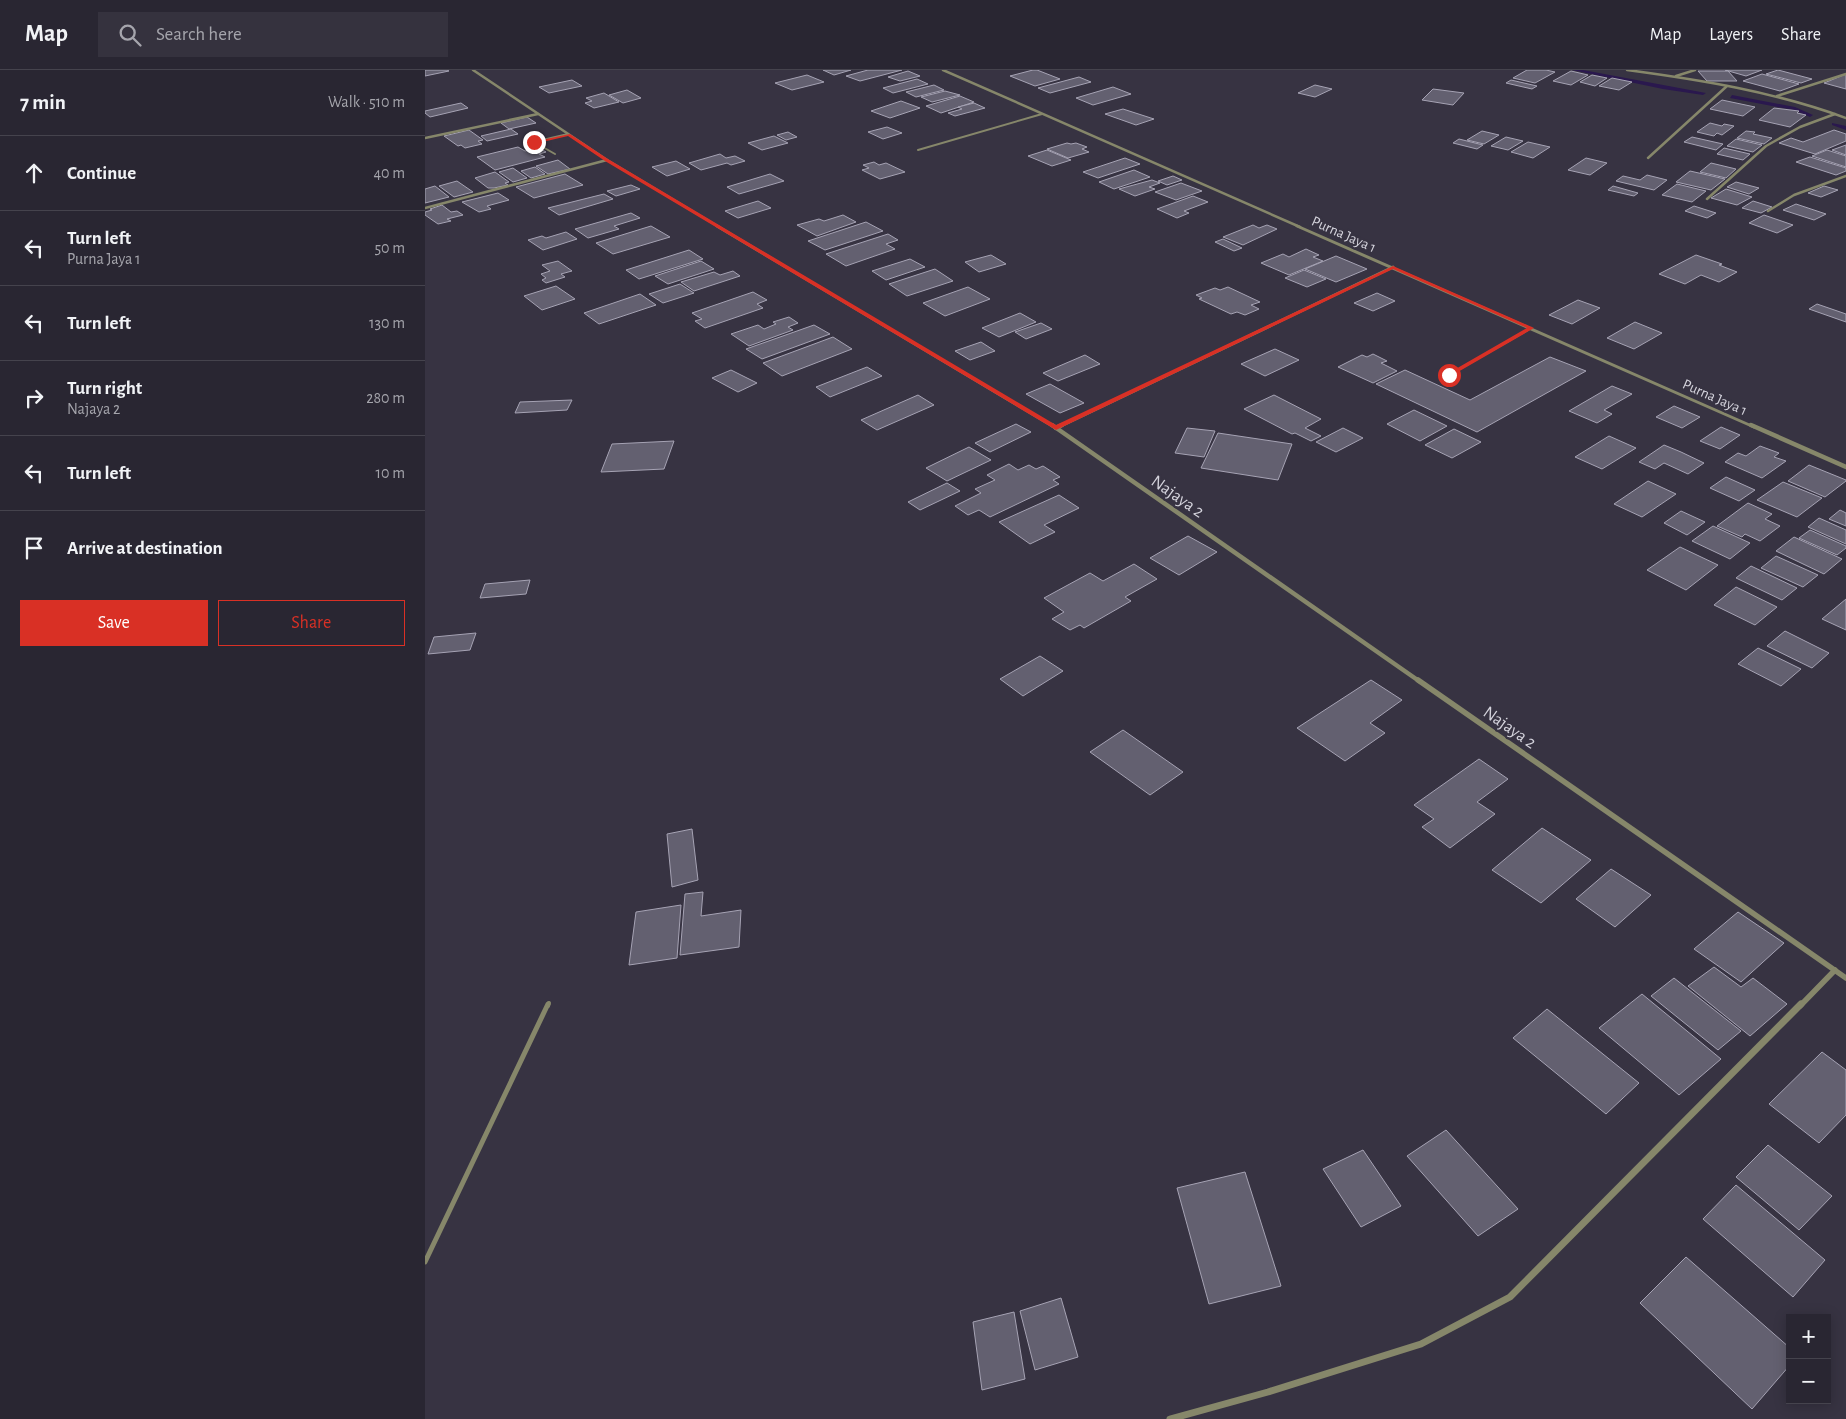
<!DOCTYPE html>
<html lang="en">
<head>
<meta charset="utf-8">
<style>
  body { margin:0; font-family:"Alegreya Sans",sans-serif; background:#35323e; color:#f1f3f6 }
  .controls { position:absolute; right:15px; bottom:15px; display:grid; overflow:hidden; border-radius:0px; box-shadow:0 2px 12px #0003 }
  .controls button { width:45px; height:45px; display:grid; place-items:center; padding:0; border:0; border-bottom:1px solid #45434d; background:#292632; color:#f1f3f6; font:25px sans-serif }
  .stop { position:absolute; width:15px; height:15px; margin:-11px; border:4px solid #d93025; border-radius:50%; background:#fff }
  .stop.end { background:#d93025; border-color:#fff; box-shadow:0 1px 5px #0008 }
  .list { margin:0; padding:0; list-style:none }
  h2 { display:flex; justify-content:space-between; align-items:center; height:65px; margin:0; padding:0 20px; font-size:21px }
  h2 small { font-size:16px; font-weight:400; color:#a5a5ac }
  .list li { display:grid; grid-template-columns:32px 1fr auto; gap:15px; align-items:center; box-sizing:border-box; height:75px; padding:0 20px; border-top:1px solid #45434d }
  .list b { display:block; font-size:19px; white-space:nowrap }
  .list p { margin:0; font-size:16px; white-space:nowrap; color:#a5a5ac }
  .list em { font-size:16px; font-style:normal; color:#a5a5ac }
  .actions { display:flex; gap:10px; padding:15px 20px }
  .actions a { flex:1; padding:11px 0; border:1px solid #d93025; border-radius:0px; text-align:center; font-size:18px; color:#d93025 }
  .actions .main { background:#d93025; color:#fff }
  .icon { flex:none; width:28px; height:28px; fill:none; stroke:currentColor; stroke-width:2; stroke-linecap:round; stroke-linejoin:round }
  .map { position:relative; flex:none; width:1421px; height:1349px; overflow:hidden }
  header { display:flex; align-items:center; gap:30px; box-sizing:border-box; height:70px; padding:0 25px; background:#292632; border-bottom:1px solid #45434d }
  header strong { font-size:24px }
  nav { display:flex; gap:28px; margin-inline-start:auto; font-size:18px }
  .search { width:350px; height:45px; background:#35323e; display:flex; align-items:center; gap:12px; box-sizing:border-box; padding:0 18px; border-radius:0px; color:#a5a5ac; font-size:19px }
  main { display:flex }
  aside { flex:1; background:#292632 }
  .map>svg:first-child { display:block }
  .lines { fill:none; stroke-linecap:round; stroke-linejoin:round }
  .stream { fill:#2a184e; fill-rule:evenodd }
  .building { fill:#636070; stroke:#a6a3b4 }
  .service-far3 { stroke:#86876a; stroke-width:2 }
  .service-far2 { stroke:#86876a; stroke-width:2.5 }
  .service-far1 { stroke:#86876a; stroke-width:4 }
  .service { stroke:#86876a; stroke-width:5 }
  .minor-far4 { stroke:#86876a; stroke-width:2.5 }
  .minor-far3 { stroke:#86876a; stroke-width:3 }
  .minor-far2 { stroke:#86876a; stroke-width:4.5 }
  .minor-far1 { stroke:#86876a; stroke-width:5.5 }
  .minor { stroke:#86876a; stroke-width:7 }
  .route { fill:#d93025 }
  .labels { text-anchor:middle; stroke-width:4.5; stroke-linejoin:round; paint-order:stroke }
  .far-street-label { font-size:15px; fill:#d4d3dc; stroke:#373342 }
  .street-label { font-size:18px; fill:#d4d3dc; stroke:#373342 }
</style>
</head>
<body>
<header>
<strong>Map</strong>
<div class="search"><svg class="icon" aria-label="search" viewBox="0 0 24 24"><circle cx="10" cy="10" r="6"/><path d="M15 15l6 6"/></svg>Search here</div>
<nav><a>Map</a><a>Layers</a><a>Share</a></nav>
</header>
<main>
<aside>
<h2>7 min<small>Walk · 510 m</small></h2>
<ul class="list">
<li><svg class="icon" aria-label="ahead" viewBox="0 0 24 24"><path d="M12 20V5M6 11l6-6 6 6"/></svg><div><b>Continue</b></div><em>40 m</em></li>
<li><svg class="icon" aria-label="left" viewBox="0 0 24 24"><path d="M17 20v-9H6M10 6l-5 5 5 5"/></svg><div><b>Turn left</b><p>Purna Jaya 1</p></div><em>50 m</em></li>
<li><svg class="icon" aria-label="left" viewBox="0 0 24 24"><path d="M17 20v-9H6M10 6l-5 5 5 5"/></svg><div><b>Turn left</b></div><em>130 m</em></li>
<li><svg class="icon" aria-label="right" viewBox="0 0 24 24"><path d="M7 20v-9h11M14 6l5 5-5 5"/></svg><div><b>Turn right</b><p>Najaya 2</p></div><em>280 m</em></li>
<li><svg class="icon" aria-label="left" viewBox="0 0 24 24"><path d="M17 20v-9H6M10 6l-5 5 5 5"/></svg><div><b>Turn left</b></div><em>10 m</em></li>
<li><svg class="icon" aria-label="arrive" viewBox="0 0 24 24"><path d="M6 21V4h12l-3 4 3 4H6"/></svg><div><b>Arrive at destination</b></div></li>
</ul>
<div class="actions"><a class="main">Save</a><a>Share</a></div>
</aside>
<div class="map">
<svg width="1421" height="1349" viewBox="0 0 1421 1349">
  <rect width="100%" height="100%" fill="#373342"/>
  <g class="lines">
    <g class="stream">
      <path d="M1147,0H1158L1281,23L1278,25L1238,19Z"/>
      <path d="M1307,25L1370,37L1388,45L1385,47L1369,40L1305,28Z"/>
      <path d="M1407,53L1421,56V60L1407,55Z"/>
    </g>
  </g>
  <g class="building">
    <path d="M0,0H22L24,1L0,6Z"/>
    <path d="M398,0H426L409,5Z"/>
    <path d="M443,0H477L435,11L421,6Z"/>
    <path d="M608,0H612L635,9L610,16L585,6Z"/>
    <path d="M1102,0H1121L1130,2L1110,13L1088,8Z"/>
    <path d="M1300,0H1337L1321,6Z"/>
    <path d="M1353,0L1387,9L1376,13L1341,4Z"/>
    <path d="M483,1L495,6L475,11L463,7Z"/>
    <path d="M1146,1L1163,5L1146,15L1128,11Z"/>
    <path d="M1273,1H1303L1312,11H1282Z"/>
    <path d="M1337,4L1374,14L1355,21L1318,11Z"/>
    <path d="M1421,4V19L1399,13Z"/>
    <path d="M382,5L399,12L367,20L350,13Z"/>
    <path d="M1167,5L1182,8L1170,16L1155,12Z"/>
    <path d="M654,7L666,12L625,23L613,18Z"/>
    <path d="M1187,8L1207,12L1194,20L1174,16Z"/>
    <path d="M492,9L503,14L468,23L458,18Z"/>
    <path d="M147,10L157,16L124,23L114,17Z"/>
    <path d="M1086,10L1112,16L1107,19L1081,13Z"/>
    <path d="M509,15L519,20L491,27L481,22Z"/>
    <path d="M890,15L907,19L890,27L873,23Z"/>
    <path d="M688,17L706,24L668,35L651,28Z"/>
    <path d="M1008,19L1039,23L1028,35L997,30Z"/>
    <path d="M202,20L216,28L198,33L184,25Z"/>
    <path d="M520,21L535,25L507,32L496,27Z"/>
    <path d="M179,23L194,32L169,38L160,33L167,31L161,28Z"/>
    <path d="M535,26L549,32L516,43L501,36Z"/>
    <path d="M1297,30L1330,37L1318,46L1285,39Z"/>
    <path d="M476,31L495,38L465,48L446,41Z"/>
    <path d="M36,33L43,38L5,47L0,43V41Z"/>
    <path d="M549,33L560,38L530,46L523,43L537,39L533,37Z"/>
    <path d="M1349,38L1374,41L1372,43L1381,45L1365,57L1334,50Z"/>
    <path d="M698,39L729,49L711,55L680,44Z"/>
    <path d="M102,47L111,53L84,59L76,53Z"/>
    <path d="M1285,53L1297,56L1299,54L1309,56L1297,65L1292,63L1289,66L1272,62Z"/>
    <path d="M462,57L477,63L458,69L443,62Z"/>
    <path d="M86,59L93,64L62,71L56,66Z"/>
    <path d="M44,60L58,70L53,71L57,74L40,78L36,75L33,76L19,66Z"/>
    <path d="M1409,60L1421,64V71L1390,84L1354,73L1366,68L1378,72Z"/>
    <path d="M1057,61L1074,65L1059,74L1042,70Z"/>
    <path d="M1321,61L1330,62L1328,64L1347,68L1339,74L1312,68Z"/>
    <path d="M363,62L372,67L361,70L352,65Z"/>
    <path d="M349,66L363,73L337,80L323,73Z"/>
    <path d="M1081,67L1098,71L1083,80L1066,76Z"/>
    <path d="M1267,67L1298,74L1291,80L1259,72Z"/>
    <path d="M1034,69L1058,75L1052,79L1028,73Z"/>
    <path d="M1311,69L1337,75L1328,82L1302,76Z"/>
    <path d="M1103,72L1125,77L1108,88L1086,82Z"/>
    <path d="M642,73L646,74L651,73L662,77L657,79L664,82L643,88L622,79Z"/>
    <path d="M1421,75V85L1407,80Z"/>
    <path d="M93,77L100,81L114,78L121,82L114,84L120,87L70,100L52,87Z"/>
    <path d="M1299,78L1325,84L1318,90L1292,84Z"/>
    <path d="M622,80L646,90L627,96L603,86Z"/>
    <path d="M1402,80L1421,86V97L1387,86Z"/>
    <path d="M295,84L301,88L310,86L320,91L306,95L302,93L276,100L264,93Z"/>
    <path d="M1385,87L1421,98V101L1411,105L1371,92Z"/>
    <path d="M700,88L715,94L673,108L658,102Z"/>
    <path d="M1161,88L1182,93L1165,105L1143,100Z"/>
    <path d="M133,90L145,99L123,104L111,96Z"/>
    <path d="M251,91L265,99L242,106L227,97Z"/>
    <path d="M449,92L454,95L461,93L480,102L455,109L437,100L444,98L438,95Z"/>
    <path d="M1286,93L1311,99L1301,108L1275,102Z"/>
    <path d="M110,97L120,104L106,108L96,101Z"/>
    <path d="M88,98L102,108L88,112L74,102Z"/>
    <path d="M709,100L725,107L689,119L674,112Z"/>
    <path d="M1265,101L1300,109L1286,120L1251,112Z"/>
    <path d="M70,102L84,112L80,113L83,115L69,118H63L50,108Z"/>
    <path d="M140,104L158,115L109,128L91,117Z"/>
    <path d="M345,104L359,111L314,124L302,117Z"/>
    <path d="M1222,105L1242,110L1229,120L1191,111L1198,106L1215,110Z"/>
    <path d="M748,106L757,110L742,115L733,111Z"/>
    <path d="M727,110L735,113L724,117L730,119L710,126L694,119Z"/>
    <path d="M32,111L48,122L29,127L14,116Z"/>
    <path d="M1311,112L1334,118L1324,124L1302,117Z"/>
    <path d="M756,113L777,121L751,130L730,122Z"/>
    <path d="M1252,114L1281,121L1267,132L1237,125Z"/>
    <path d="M206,115L215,119L191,126L182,121Z"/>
    <path d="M10,116L24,127L0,133V119Z"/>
    <path d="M1188,116L1213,123L1209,126L1183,120Z"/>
    <path d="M1399,116L1413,120L1396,127L1383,123Z"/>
    <path d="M1301,119L1327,127L1312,135L1286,128Z"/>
    <path d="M73,123L84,130L62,136L66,139L54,142L37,132Z"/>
    <path d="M179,124L188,129L134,145L123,138Z"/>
    <path d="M768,126L783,132L759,141L764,143L752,148L732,139Z"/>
    <path d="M333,131L346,138L313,148L300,141Z"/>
    <path d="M1328,131L1347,137L1336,143L1317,138Z"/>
    <path d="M1371,134L1401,144L1389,150L1358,140Z"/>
    <path d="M17,135L26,142L32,141L38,145L22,149L26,151L13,154L0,145V142L7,140L5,139Z"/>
    <path d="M1269,136L1291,143L1282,148L1260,141Z"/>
    <path d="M206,143L215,148L189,156L194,159L163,168L150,159Z"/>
    <path d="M418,145L431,152L392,166L372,155L394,149L399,151Z"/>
    <path d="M1339,145L1368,155L1352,163L1324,153Z"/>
    <path d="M441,152L458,161L400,180L383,171Z"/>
    <path d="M828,155L834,158L842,155L852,159L818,175L798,167Z"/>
    <path d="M226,156L245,167L188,184L171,173Z"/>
    <path d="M141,162L152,169L118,180L103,170L117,166L121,168Z"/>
    <path d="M463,164L473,170L461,174L470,179L421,196L401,184Z"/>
    <path d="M798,169L817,178L809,181L790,172Z"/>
    <path d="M881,179L894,185L888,187L898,191L864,205L836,193L858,184L864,187Z"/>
    <path d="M264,180L278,189L214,209L201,200Z"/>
    <path d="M566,185L581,194L554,202L540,192Z"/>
    <path d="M1271,185L1297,194L1294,195L1312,202L1294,212L1276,205L1260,214L1234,204Z"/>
    <path d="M911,186L942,199L911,212L880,199Z"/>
    <path d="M485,189L500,197L461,210L447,201Z"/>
    <path d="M133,191L147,201L136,204L140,207L121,213L117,210L121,208L116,204L125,201L117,195Z"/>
    <path d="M276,191L289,199L243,214L230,206Z"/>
    <path d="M510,199L528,211L482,226L464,214Z"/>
    <path d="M879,200L901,209L882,217L860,208Z"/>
    <path d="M308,201L315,206L269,221L256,212L289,202L295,205Z"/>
    <path d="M255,214L269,223L238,233L224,224Z"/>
    <path d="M131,216L150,229L117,240L99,226Z"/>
    <path d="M543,217L565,229L520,246L498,233Z"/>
    <path d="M803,217L835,232L826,235L834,239L820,245L812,242L806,244L774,229L777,228L771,225L790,218L795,220Z"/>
    <path d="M328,222L342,230L332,234L338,238L280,258L270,251L277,249L267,243Z"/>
    <path d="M952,223L970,231L948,241L929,233Z"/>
    <path d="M215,224L231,235L174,254L159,243Z"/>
    <path d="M1153,230L1175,238L1147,254L1124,245Z"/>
    <path d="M1392,234L1421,244V252L1384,239Z"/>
    <path d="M595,243L611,252L574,267L557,258Z"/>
    <path d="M364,247L373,253L363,257L368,260L324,276L306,264L333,255L339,259L351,254L348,252Z"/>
    <path d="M1210,252L1237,263L1209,279L1182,268Z"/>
    <path d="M616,253L627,259L601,269L590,262Z"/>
    <path d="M389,255L405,264L337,289L321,279Z"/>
    <path d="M408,267L427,279L357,306L338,293Z"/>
    <path d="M556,272L570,281L545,290L530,281Z"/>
    <path d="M850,279L874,290L840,306L816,294Z"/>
    <path d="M948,284L962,291L956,293L972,301L948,313L913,297L937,285L942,287Z"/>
    <path d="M660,285L675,294L633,311L618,303Z"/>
    <path d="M1125,287L1161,301L1052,362L951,314L980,300L1045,330Z"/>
    <path d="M442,297L457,306L405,327L391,317Z"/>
    <path d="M306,300L332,313L313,322L287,308Z"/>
    <path d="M625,314L659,333L635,343L601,324Z"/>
    <path d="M1187,316L1207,324L1179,340L1187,344L1172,353L1144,341Z"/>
    <path d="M493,325L509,335L452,360L436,350Z"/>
    <path d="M849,325L896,349L880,358L896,366L886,371L870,363L867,364L819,339Z"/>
    <path d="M147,330L142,340L90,343L95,332Z"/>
    <path d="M1249,336L1275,347L1257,358L1231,347Z"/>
    <path d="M989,340L1022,356L995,371L962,354Z"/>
    <path d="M591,354L606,362L565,382L550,373Z"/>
    <path d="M1296,357L1315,365L1295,379L1275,371Z"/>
    <path d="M762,358L790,361L779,387L750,383Z"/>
    <path d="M918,358L938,368L911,382L891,372Z"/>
    <path d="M1029,359L1056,372L1027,388L1000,375Z"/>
    <path d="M793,363L867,374L853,410L776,398Z"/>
    <path d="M1184,366L1211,378L1177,399L1150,387Z"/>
    <path d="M249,371L239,399L176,402L187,374Z"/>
    <path d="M1239,375L1256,382L1279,393L1263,404L1239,393L1230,399L1214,392Z"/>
    <path d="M1335,376L1354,383L1349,387L1361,391L1337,408L1300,392L1313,383L1321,386Z"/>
    <path d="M544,377L566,390L522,411L501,398Z"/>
    <path d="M584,394L593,400L604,395L611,399L618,396L635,407L628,410L634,414L565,447L554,440L543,445L530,436L556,423L550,419L570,410L562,405Z"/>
    <path d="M1384,395L1421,410V411L1400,427L1363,411Z"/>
    <path d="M1301,407L1330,420L1314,431L1285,418Z"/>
    <path d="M1223,411L1251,424L1217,447L1189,434Z"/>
    <path d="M1358,412L1397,428L1372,447L1332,430Z"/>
    <path d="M522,413L535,421L495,440L483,432Z"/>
    <path d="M634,425L654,438L619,455L630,462L605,474L574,452Z"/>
    <path d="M1323,433L1347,444L1340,449L1355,456L1335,471L1320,464L1317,467L1292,456Z"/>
    <path d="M1415,440L1421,443V456L1404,449Z"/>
    <path d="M1256,441L1280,452L1262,465L1239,453Z"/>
    <path d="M1394,448L1421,460V474L1383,457Z"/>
    <path d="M1288,456L1325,473L1305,489L1267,471Z"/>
    <path d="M1385,460L1421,476V478L1412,485L1374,468Z"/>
    <path d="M763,466L792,482L754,505L725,488Z"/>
    <path d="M1369,467L1417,489L1399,504L1351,481Z"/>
    <path d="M1255,477L1293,495L1261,520L1222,500Z"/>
    <path d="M1351,486L1393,505L1378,517L1336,498Z"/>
    <path d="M709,494L732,509L700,527L706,531L659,558L655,555L645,560L627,549L639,542L619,528L665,503L678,511Z"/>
    <path d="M1326,496L1372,518L1357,530L1311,508Z"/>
    <path d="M105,510L101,524L55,528L60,514Z"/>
    <path d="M1311,517L1352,537L1330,555L1289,535Z"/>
    <path d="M1421,529V560L1397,549Z"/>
    <path d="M1360,561L1404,583L1387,598L1342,576Z"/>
    <path d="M51,563L45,580L3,584L9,567Z"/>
    <path d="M1333,578L1376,599L1356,616L1313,594Z"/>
    <path d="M615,586L638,601L598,626L575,609Z"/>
    <path d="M946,610L977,630L945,653L960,663L920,691L872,658Z"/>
    <path d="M698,660L758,702L725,725L665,682Z"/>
    <path d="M1054,689L1083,709L1052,732L1070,744L1025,778L997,757L1009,749L989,735Z"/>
    <path d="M1117,758L1166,790L1116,833L1067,800Z"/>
    <path d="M267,759L273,810L247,817L242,764Z"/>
    <path d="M1186,799L1226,825L1190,857L1151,829Z"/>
    <path d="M278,822L276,846L316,840L314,877L255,885L260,824Z"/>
    <path d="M256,835L252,888L204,895L211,842Z"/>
    <path d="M1313,842L1359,873L1316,912L1269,879Z"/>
    <path d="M1289,897L1316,917L1328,908L1362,934L1325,966L1263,916Z"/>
    <path d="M1249,908L1316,961L1293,980L1226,926Z"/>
    <path d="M1217,924L1296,989L1254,1025L1174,958Z"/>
    <path d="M1122,939L1214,1013L1181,1044L1088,968Z"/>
    <path d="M1397,982L1421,1000V1045L1394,1073L1344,1034Z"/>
    <path d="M1021,1060L1093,1139L1053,1166L982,1086Z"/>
    <path d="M1343,1075L1407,1126L1374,1160L1311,1107Z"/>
    <path d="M938,1080L976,1136L936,1157L898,1099Z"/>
    <path d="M820,1102L856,1216L784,1234L752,1118Z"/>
    <path d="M1311,1115L1400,1190L1368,1227L1278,1149Z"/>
    <path d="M1261,1187L1365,1278V1295L1327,1339L1215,1233Z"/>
    <path d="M636,1228L653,1287L610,1300L595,1241Z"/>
    <path d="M589,1242L600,1309L557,1320L548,1252Z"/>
  </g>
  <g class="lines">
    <g class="service-far3">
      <path d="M493,80L617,44"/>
      <path d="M130,84L109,72L143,64"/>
    </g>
    <path class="service-far2" d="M1024,305L1106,258"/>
    <path class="service-far1" d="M123,936L124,933"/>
    <path class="service" d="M0,1192L123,934"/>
    <g class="minor-far4">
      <path d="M48,0L182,90L294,157"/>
      <path d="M518,0L875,157"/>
      <path d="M1202,0C1277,10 1350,22 1421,48"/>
      <path d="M1251,6L1270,0"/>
      <path d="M1352,26L1421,4"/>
      <path d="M0,68L113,44"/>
      <path d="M1223,88L1302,16"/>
      <path d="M1282,129L1341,76L1375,57L1410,44"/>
      <path d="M0,138L182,90"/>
      <path d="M1343,141L1369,125L1421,106"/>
    </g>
    <g class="minor-far3">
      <path d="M292,156L629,357"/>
      <path d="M872,156L1329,357"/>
      <path d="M634,357L968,197"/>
    </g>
    <g class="minor-far2">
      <path d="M627,355L994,611"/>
      <path d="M1326,355L1421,397"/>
      <path d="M631,358L637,355"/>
    </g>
    <g class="minor-far1">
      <path d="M993,610L1421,908"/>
      <path d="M1375,936L1410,900"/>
    </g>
    <path class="minor" d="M745,1349L843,1322L996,1274L1085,1227L1376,934"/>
  </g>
  <path class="route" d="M145,64L183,89L631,355L968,196L1109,258L1026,306H1022V304L1102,258L968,199L631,360L180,91L143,66L109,74L107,72Z"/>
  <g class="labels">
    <g class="far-street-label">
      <text transform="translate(919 164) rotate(24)" y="5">Purna Jaya 1</text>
      <text transform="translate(1290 327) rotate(24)" y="5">Purna Jaya 1</text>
    </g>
    <g class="street-label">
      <text transform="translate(753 426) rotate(35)" y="6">Najaya 2</text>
      <text transform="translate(1085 657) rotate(35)" y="6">Najaya 2</text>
    </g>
  </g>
</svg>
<div class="controls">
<button>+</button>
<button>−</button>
</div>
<div class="stop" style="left:1024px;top:305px"></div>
<div class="stop end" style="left:109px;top:72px"></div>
</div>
</main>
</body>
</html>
